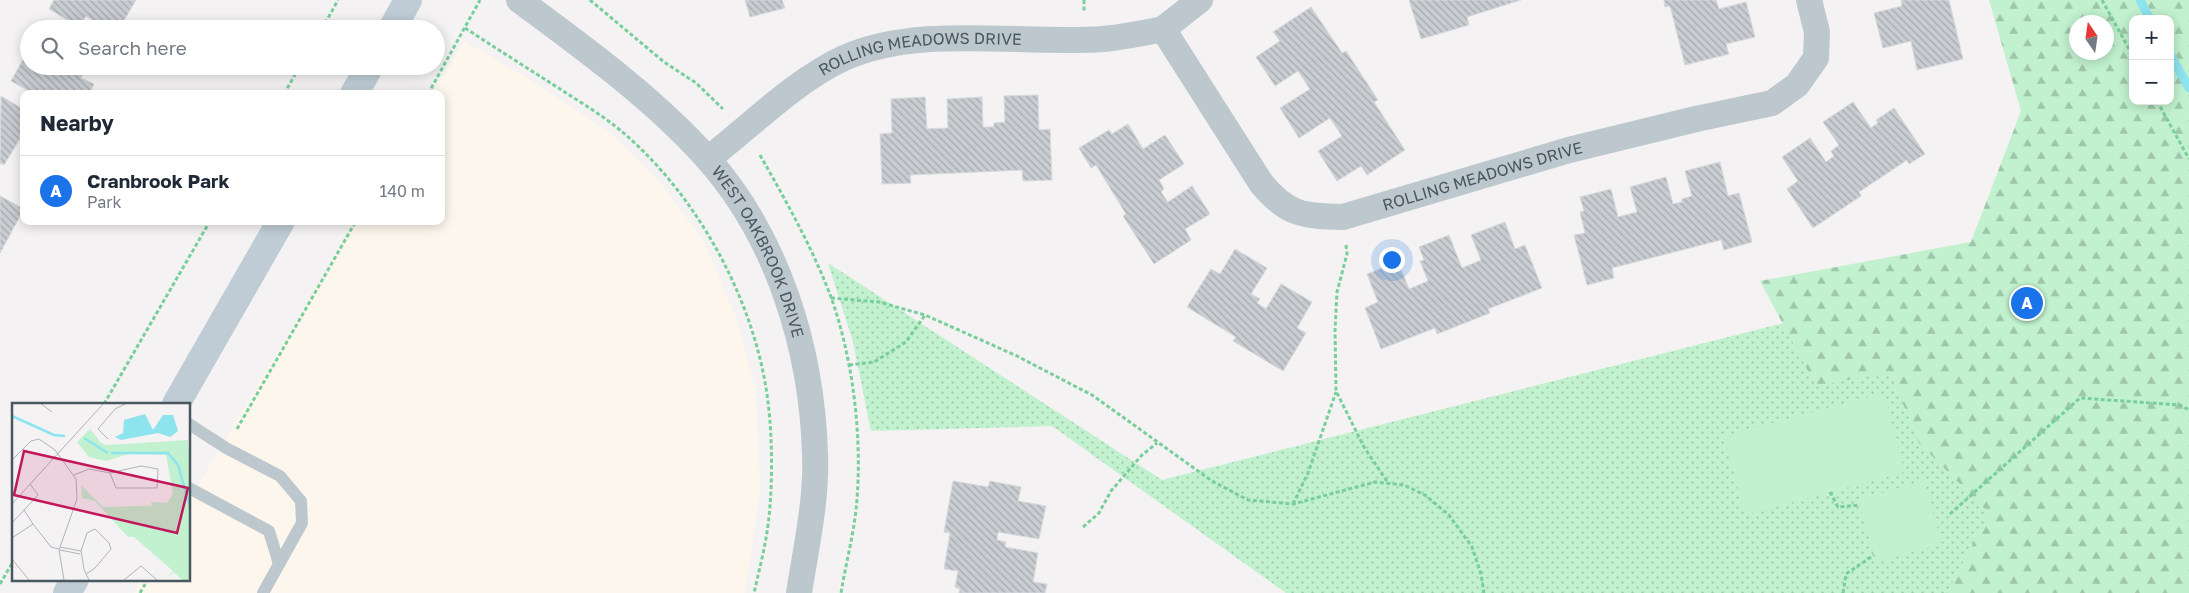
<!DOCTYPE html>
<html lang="en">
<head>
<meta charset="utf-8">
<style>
  body { margin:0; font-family:"Golos Text",sans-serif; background:#f6f6f7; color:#1f2937 }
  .controls { position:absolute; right:15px; top:15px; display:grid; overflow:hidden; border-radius:10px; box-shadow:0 2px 12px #0003 }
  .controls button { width:45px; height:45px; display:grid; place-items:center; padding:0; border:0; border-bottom:1px solid #e0e1e3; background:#fff; color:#1f2937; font:25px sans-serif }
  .compass { position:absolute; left:2069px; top:15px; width:45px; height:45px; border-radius:50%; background:#fff; box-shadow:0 2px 12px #0003; rotate:347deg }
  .you { position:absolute; left:1391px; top:259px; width:18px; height:18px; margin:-12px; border:4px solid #fff; border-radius:50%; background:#1a73e8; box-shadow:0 0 0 8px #1a73e833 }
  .badge { display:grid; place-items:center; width:32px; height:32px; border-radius:50%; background:#1a73e8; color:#fff; font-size:16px; font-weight:700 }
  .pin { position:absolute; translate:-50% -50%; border:2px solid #fff; box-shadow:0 1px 5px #0006 }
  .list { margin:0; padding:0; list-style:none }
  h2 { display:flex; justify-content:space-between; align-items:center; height:65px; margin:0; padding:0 20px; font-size:21px }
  h2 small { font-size:16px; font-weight:400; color:#747a83 }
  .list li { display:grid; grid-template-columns:32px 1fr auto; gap:15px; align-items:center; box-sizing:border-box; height:70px; padding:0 20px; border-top:1px solid #e0e1e3 }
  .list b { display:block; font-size:19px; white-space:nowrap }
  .list p { margin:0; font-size:16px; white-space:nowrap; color:#747a83 }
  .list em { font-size:16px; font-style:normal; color:#747a83 }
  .icon { flex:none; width:28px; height:28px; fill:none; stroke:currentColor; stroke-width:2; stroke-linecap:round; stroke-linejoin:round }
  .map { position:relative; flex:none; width:2189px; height:593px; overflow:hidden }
  .search { position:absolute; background:#fff; box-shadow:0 2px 12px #0003; left:20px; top:20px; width:425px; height:55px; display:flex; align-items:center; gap:12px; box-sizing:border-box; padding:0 18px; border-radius:28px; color:#747a83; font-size:19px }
  .panel { position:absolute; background:#fff; box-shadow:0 2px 12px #0003; left:20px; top:90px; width:425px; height:135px; border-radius:10px }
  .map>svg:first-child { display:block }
  .commercial { fill:#fdf6ed }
  .grass { fill:url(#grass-dots); fill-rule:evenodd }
  .forest { fill:url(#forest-firs); fill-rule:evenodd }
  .pitch { fill:#c1f1ce }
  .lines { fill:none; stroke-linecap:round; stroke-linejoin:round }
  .stream { stroke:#8ee4ee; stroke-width:9 }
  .building { fill:url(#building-back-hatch); stroke:#d6d9dd }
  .path { stroke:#78cf9b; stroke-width:3; stroke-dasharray:4 2.5; stroke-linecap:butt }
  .service { stroke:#bdc8ce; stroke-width:12 }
  .minor { stroke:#bdc8ce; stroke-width:26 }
  .secondary { stroke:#bfccd5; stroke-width:28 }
  .labels { text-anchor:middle; stroke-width:4; stroke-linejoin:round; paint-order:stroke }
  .street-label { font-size:16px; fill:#495760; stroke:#fff }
  .inset-river { fill:none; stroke:#8ee4ee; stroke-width:2.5 }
  .inset-road { fill:none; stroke:#b0b4b8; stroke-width:1 }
  .view { fill:#c2185b; fill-opacity:0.15; stroke:#c2185b; stroke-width:2.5 }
  .inset-edge { fill:none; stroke:#495760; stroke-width:2.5 }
</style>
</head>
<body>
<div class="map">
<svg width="2189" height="593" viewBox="0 0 2189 593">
  <defs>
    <pattern id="grass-dots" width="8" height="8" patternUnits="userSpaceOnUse" patternTransform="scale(1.25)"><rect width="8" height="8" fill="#c1f1ce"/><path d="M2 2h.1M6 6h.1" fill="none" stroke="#9fc6ab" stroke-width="1.8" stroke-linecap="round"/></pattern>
    <pattern id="forest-firs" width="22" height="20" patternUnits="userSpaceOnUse" patternTransform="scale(1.25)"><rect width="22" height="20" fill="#c1f1ce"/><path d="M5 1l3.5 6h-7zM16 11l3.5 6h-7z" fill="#9fc6ab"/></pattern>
    <pattern id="building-back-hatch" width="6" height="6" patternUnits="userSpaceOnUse" patternTransform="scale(1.25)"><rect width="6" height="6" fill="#c9cdd1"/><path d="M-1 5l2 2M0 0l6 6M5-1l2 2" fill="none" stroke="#a5a9ad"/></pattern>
  </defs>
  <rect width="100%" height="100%" fill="#f4f2f2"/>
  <path class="commercial" d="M464,41L534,82L610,133L660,182L704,242L737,319L756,391L760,490L745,593H133L142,579H189V500L356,221H441V94H432Z"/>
  <path class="grass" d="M2055,0H2189V593H1286L1052,426L871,431L853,342L828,263L1162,480L2124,237ZM2133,19H2170V101H2133ZM2076,22H2106V52H2076Z"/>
  <path class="forest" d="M1989,0H2189V593H1947L1989,513L1919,443L1890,372L1816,386L1760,281L1971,242L2021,111ZM2133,19H2170V101H2133ZM2076,22H2106V52H2076Z"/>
  <g class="pitch">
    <path d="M1884,393L1905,472L1745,515L1724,436Z"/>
    <path d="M1924,481L1942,544L1876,562L1858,499Z"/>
  </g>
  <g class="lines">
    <g class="stream">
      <path d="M2140,0L2150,19"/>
      <path d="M2170,54L2189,88"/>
    </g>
  </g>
  <g class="building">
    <path d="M54,0H136L119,29H107L86,16L79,27L49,9Z"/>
    <path d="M745,0H782L785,8L750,17Z"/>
    <path d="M1409,0H1521L1467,17L1469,25L1421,39Z"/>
    <path d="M1664,0H1716L1719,9L1746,2L1755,37L1726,44L1729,54L1685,65L1670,6L1665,7Z"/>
    <path d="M1901,0H1949L1963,59L1917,70L1911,41L1883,48L1874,13L1902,6Z"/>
    <path d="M1311,7L1342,53L1346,51L1378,100L1374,102L1405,150L1367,175L1361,166L1337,181L1318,151L1342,136L1330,118L1299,138L1280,108L1310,89L1298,71L1275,86L1256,57L1280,41L1273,32Z"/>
    <path d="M26,54L29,55V66H88L81,78L94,84L89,94H34L11,81Z"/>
    <path d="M1038,95L1039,130L1050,129L1052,180L1023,181L1022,170L910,175L911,183L882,184L880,134L892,133L891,99L925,97L927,129L948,128L947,99L982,97L983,127H994V123L1005,122L1004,96Z"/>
    <path d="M1,96L24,110V132L4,165L0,163Z"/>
    <path d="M1853,102L1871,128L1878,123L1876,120L1894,108L1925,154L1909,164L1907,160L1859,192L1861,196L1813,228L1787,189L1798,181L1782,157L1810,138L1826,162L1834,156L1831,151L1839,145L1823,122Z"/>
    <path d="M1128,124L1143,149L1165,135L1184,164L1159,180L1164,189L1161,192L1168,202L1192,186L1210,214L1185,229L1191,240L1154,264L1123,216L1126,214L1096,165L1091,168L1079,148L1109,130L1112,134Z"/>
    <path d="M1720,162L1728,196L1739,193L1752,242L1724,250L1721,240L1612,268L1614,278L1587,285L1574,235L1585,233L1580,212L1584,211L1580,197L1611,189L1618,217L1637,212L1630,187L1666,177L1673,204L1682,202V199L1692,196L1685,171Z"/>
    <path d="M0,196L24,209L0,253Z"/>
    <path d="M1505,222L1515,249L1525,245L1542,288L1488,309L1490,313L1437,334L1435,328L1381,349L1365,308L1378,302L1367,274L1398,262L1409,289L1428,281L1420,261L1424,260L1419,247L1449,235L1462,268L1481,260L1471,235Z"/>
    <path d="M1235,249L1267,268L1251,294L1260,299L1257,303L1266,309L1281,284L1312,302L1297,328L1306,333L1283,371L1233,341L1236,337L1187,307L1211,269L1220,274Z"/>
    <path d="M953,481L988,487L990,481L1021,487L1018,501L1046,506L1039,539L998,532L997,540L1006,542L1005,547L1038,553L1033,582L1047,584L1045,593H959L960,589L955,587L958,571L944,569L950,533L944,532Z"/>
  </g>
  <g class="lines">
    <g class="path">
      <path d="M590,0L664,62L696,83L723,109"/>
      <path d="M1084,0V12"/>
      <path d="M2102,0L2133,56"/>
      <path d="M465,28C497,49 529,69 560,89C580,102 602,115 620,130C697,194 756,302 768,402C773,441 773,500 766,538C763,556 758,575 754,593"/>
      <path d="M322,29L338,0"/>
      <path d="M284,94L300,66"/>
      <path d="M428,94L480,0"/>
      <path d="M2157,101L2189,159"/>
      <path d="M760,155C786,201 812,247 831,297C853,359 862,435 857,499C855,530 846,562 841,593"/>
      <path d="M1346,245L1347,254L1337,292L1335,330L1336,391L1364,447L1388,483"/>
      <path d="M831,298L879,302L925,315L1017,356L1092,395L1212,481L1248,500L1293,504L1375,482L1404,485L1425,495L1449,515L1472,547L1481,574L1484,593"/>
      <path d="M849,365L874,362L906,342L925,315"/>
      <path d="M104,404L210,221"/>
      <path d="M237,429L356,221"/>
      <path d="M1830,492L1838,507L1860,505"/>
      <path d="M1293,504L1308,473L1336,392"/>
      <path d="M1950,514L2080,398L2180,405L2189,410"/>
      <path d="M1083,527L1099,513L1111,491L1142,455L1157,443"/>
      <path d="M0,584L14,560"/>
      <path d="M140,593L148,579"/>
      <path d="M1843,593L1846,574L1874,555"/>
    </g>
    <g class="service">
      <path d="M189,424L226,448L280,476L301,501L302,523L263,593"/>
      <path d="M189,488L269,531L279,564"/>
    </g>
    <g class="minor">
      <path id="s1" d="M519,0C585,49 652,97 707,158C778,238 812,349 815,454C817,499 806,548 799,593"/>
      <path id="s2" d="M1200,0L1163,29L1261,183C1287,215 1303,216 1343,217L1569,150L1696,119L1772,103L1797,85L1816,58L1817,32L1809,0"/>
      <path id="s3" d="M708,159C752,125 793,82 844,58C920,24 1022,45 1103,39C1124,37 1143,33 1163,29"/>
    </g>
    <g class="secondary">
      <path d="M392,29L408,0"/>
      <path d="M354,94L370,66"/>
      <path d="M176,404L281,221"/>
      <path d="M67,593L75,579"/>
    </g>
  </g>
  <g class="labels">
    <g class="street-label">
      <text dy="6" stroke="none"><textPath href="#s3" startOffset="246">ROLLING MEADOWS DRIVE</textPath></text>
      <text dy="6" stroke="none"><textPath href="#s2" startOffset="468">ROLLING MEADOWS DRIVE</textPath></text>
      <text dy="6" stroke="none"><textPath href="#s1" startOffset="354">WEST OAKBROOK DRIVE</textPath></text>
    </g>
  </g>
  <g transform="translate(12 403)">
    <rect width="178" height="178" fill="#f4f2f2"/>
    <path d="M177,44V177H170L162,169L153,177L161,168L122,134H116L83,98L70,95L69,82L91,104L166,102Z" fill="#c1f1ce"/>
    <path d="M78,26L89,40L95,42L176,37L177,142L147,133V126L152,120L147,108H141L139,99L155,100L161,91L154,52L116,51L94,58L77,54L65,39Z" fill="#c1f1ce"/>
    <path d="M133,11L141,27L151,12H161L166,28L158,34L146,30L109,37L103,34L111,30L112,17Z" fill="#8ee4ee"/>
    <path class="inset-river" d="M0,13L42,32L53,33M72,35L96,50M99,50H156L166,62L178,104"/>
    <path class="inset-road" d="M28,0L40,9M96,36L86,26L103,6L115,0M0,57L19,38L27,36L43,47L64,76L65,96L47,147L52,177M129,63L146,66L145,85H104L98,70ZM62,72L77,66L98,70M0,101L92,0M0,120L26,92L18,81M21,121L39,144L47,146M0,135L21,121L12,107M48,144L69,148M48,147L68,151M0,156L17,177M74,171L83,165L99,146L97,140L83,126L75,130L69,148L72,166L74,171L77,177M112,177L129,163L145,177"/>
    <path class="view" d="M12,48L176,85L165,130L2,92Z"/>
    <rect width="178" height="178" class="inset-edge"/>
  </g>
</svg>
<div class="controls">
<button>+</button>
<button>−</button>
</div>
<svg class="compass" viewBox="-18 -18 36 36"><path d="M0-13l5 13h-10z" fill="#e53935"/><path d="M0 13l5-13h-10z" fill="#747a83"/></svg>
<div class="you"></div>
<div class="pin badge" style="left:2027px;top:303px">A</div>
<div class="search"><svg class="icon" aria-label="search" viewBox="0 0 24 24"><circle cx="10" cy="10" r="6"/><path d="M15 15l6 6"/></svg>Search here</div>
<section class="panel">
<h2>Nearby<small></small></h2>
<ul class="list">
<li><span class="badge">A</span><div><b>Cranbrook Park</b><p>Park</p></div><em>140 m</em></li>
</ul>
</section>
</div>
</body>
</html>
